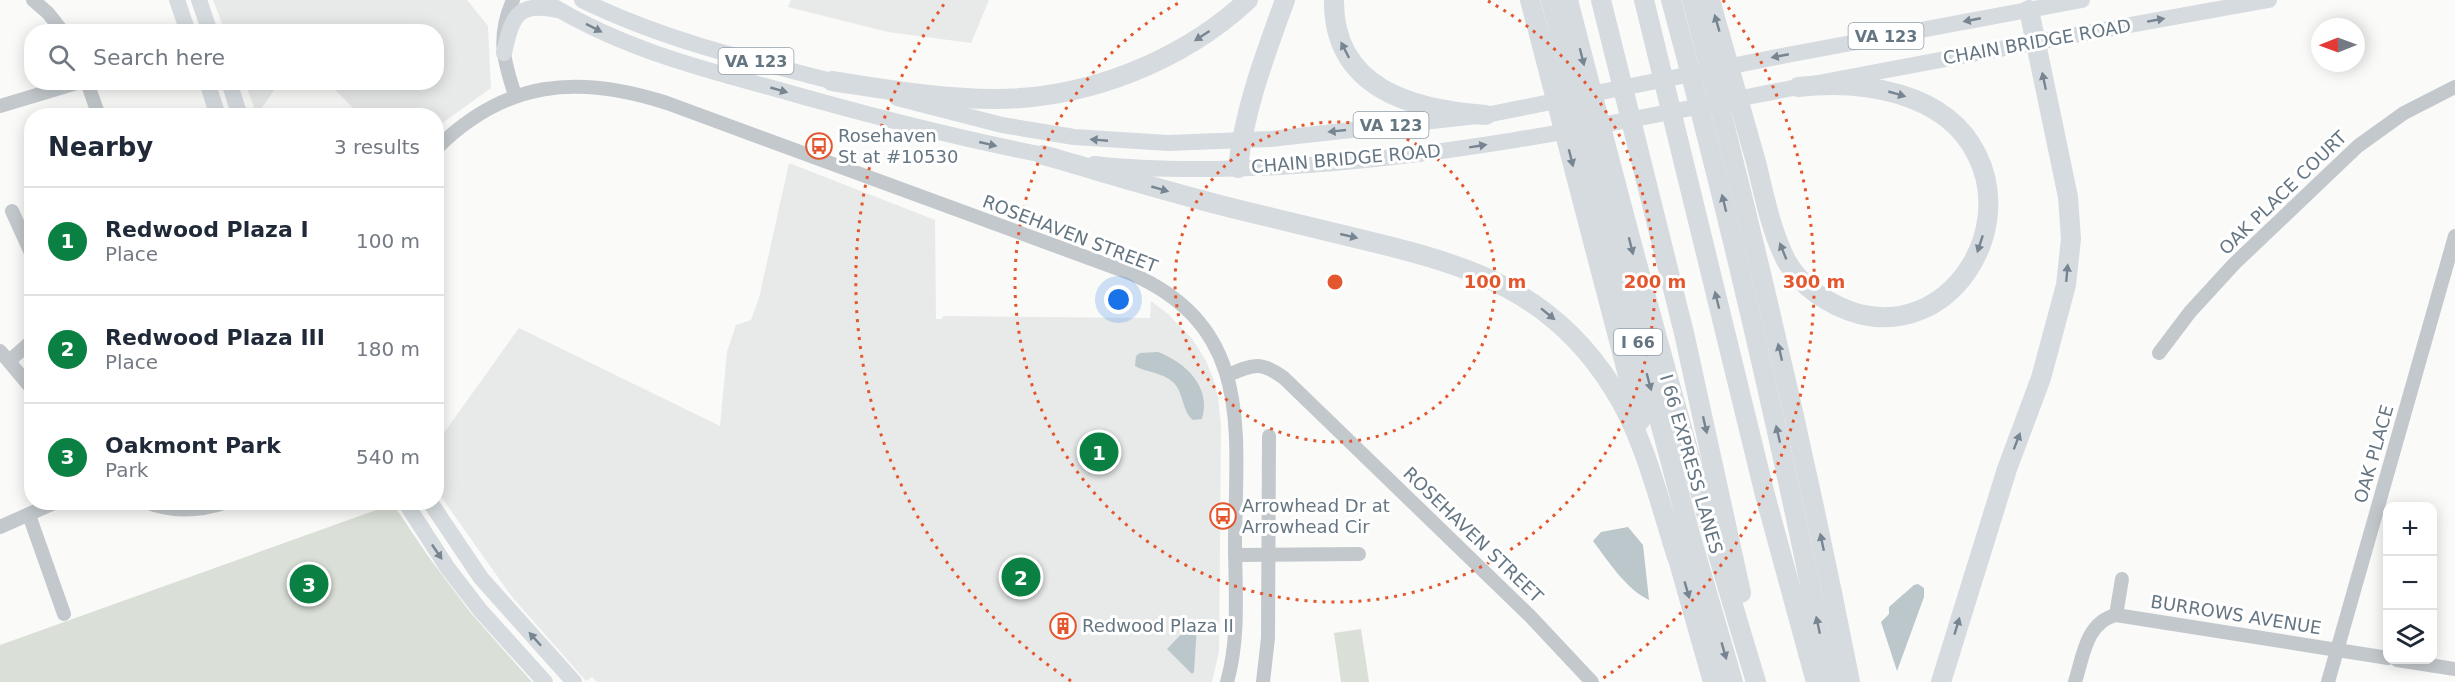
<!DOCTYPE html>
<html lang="en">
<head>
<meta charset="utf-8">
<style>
  body { margin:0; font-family:"DejaVu Sans",sans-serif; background:#f6f6f7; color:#1f2937 }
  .controls { position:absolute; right:18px; bottom:18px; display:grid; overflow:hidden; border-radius:12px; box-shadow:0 3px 15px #0003 }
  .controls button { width:54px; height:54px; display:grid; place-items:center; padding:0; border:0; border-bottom:2px solid #e0e1e3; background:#fff; color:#1f2937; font:30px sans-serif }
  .compass { position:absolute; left:2311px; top:18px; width:54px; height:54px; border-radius:50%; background:#fff; box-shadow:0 3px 15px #0003; rotate:269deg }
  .you { position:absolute; left:1119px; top:300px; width:21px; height:21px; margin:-15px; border:4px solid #fff; border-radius:50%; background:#1a73e8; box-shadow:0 0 0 9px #1a73e833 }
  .badge { display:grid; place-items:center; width:39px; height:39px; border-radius:50%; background:#0b8043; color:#fff; font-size:20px; font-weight:700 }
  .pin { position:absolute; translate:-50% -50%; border:3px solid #fff; box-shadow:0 2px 6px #0006 }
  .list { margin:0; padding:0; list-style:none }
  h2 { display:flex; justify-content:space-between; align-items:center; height:78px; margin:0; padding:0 24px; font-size:26px }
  h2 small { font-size:20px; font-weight:400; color:#747a83 }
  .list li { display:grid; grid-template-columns:39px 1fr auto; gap:18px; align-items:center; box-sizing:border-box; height:108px; padding:0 24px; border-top:2px solid #e0e1e3 }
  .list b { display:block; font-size:22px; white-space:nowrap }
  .list p { margin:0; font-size:20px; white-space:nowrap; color:#747a83 }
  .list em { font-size:20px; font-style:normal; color:#747a83 }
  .icon { flex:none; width:33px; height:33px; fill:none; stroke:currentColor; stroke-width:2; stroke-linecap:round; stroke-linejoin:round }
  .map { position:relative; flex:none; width:2455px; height:682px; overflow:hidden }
  .search { position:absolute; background:#fff; box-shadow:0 3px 15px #0003; left:24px; top:24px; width:420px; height:66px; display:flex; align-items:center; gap:15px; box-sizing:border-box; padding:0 21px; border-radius:24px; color:#747a83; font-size:22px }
  .panel { position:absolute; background:#fff; box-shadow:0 3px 15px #0003; left:24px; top:108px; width:420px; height:402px; border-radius:24px }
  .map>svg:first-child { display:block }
  .built { fill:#e8e9e9 }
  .green { fill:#dadfd7 }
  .water { fill:#bbc7cb }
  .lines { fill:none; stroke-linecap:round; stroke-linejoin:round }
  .minor { stroke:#c3c8cc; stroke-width:14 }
  .major { stroke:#d6dbdf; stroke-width:16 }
  .highway { stroke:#d6dbdf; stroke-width:20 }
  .oneway { fill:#768591 }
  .ring { fill:none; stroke:#e4572e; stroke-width:3; stroke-dasharray:3 6 }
  .labels { text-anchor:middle; stroke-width:6; stroke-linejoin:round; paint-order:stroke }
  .shield { fill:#fff; stroke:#939fa8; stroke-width:1.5 }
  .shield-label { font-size:16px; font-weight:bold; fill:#657683 }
  .street-label { font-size:18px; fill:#657683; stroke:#fff }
  .poi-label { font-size:18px; fill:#657683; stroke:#fff; text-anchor:start }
  .centre { fill:#e4572e; stroke:#fff; stroke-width:3 }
  .ring-label { font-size:18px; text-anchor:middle; font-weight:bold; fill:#e4572e; stroke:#fff; stroke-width:6; stroke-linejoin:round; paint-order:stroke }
</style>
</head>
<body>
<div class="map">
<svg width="2455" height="682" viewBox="0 0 2455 682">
  <rect width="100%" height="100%" fill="#fafaf8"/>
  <g class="built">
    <path d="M213,0H467L488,26L491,88L437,127L436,116L360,115L328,83L436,82V32L225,31Z"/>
    <path d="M791,0H989L971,43L888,32L788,7Z"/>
    <path d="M245,83H279L257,115Z"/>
    <path d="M789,163L935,220L936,319H942L943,316L1150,318L1151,301L1168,314L1193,340L1206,361L1213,378L1218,398L1221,426L1219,652L1212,682H597L592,677L586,681L512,597L437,491L436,444L519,328L720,426L727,352L736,325L751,320L759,298Z"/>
  </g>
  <g class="green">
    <path d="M393,504L428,556L470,612L532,682H0V645Z"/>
    <path d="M1361,629L1369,682H1341L1334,633Z"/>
  </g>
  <g class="water">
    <path d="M1158,352C1185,362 1212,387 1202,419L1193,420C1182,411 1184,394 1174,383C1163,372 1147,373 1135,366L1136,356L1140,353Z"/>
    <path d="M1628,527L1643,545L1649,600C1625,588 1609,562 1593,541L1601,532Z"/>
    <path d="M1918,584L1924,588V597L1897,671L1881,622L1889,614V607L1914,585Z"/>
    <path d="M1191,624L1197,625L1194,672L1192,674L1167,649Z"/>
  </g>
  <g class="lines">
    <g class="minor">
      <path d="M33,0L48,13L63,32"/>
      <path d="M513,0C497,36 503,59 515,95"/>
      <path d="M87,82L99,116"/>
      <path d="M0,106L80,82"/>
      <path d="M436,149C505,80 578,74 667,103L1132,274C1254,328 1236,431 1235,541C1235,587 1240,637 1227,682"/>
      <path d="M12,211L32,255"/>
      <path d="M0,351L32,389"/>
      <path d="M2159,353L2190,312L2234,264L2358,146L2404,113L2455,87"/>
      <path d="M9,361L32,341"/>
      <path d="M1228,375C1254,364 1261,361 1284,378L1530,616L1592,682"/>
      <path d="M146,502C173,513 200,511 227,502"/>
      <path d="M29,515L64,614"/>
      <path d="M0,527L56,502"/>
      <path d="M1235,555L1359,554"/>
      <path d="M2116,615L2122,579"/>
      <path d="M2397,660L2455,669"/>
      <path d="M1263,682L1268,638L1269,436"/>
      <path d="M2075,682C2083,657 2086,622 2116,615L2388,658"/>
      <path d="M2328,682L2455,236"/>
    </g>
    <g class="major">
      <path d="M177,0L188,32"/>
      <path d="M199,0L210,32"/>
      <path d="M543,0C615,46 695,67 776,89C867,115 960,139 1054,157"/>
      <path d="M582,0C665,41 754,61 843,84"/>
      <path d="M504,53C512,18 516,1 557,10"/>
      <path d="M207,82L218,116"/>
      <path d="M229,82L240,116"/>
      <path d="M897,98L1002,125L1074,137L1168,143L1270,139L1486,115L1787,55L2082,0"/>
      <path d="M1094,164C1155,171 1217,170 1279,167C1439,158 1595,127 1752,96C1924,62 2096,31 2269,0"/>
      <path d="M405,502L447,567L480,610L545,682"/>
      <path d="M430,502L481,578L574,682"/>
    </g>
    <g class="highway">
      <path d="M1334,0C1333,89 1413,110 1486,115"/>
      <path d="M1530,0L1640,421"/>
      <path d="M1551,0L1603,210L1690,534L1733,682"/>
      <path d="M1568,0C1627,229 1687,456 1756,682"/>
      <path d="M1601,0L1684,333L1741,593"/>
      <path d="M1644,0L1765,495L1816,682"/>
      <path d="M1671,0C1732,225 1784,453 1830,682"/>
      <path d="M1692,0C1752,226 1805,453 1850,682"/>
      <path d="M1710,0C1725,54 1741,108 1756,162C1764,194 1771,232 1787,262C1802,288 1831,306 1859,314C1949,337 2016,233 1977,155C1946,91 1861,80 1798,87"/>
      <path d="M832,81C885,89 940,99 995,99C1086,99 1181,62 1248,0"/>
      <path d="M1043,155C1110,174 1177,195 1244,211C1285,221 1327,231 1368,241C1472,266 1553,292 1613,388C1645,438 1659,501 1677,557"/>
      <path d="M1238,168C1244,110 1265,55 1285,0"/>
      <path d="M1674,545L1713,682"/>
      <path d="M1941,682L2007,469L2041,378L2066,285L2071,239L2068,197L2029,10"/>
    </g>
  </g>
  <defs><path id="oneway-solid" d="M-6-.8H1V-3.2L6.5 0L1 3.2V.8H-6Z" transform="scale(1.5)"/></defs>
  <g class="oneway">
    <use href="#oneway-solid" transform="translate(1972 20) rotate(169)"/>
    <use href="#oneway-solid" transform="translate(2156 20) rotate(-10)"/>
    <use href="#oneway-solid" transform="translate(1717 23) rotate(-106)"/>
    <use href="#oneway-solid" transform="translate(594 28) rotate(27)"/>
    <use href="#oneway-solid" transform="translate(1202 36) rotate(147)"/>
    <use href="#oneway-solid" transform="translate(1345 50) rotate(-117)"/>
    <use href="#oneway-solid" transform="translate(1780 56) rotate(169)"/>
    <use href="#oneway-solid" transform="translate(1582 57) rotate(76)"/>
    <use href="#oneway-solid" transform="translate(2044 81) rotate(-102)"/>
    <use href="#oneway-solid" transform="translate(779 90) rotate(16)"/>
    <use href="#oneway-solid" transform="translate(1897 94) rotate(16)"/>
    <use href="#oneway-solid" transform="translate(1337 131) rotate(174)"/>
    <use href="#oneway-solid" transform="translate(1099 140) rotate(-175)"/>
    <use href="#oneway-solid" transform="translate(988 144) rotate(13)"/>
    <use href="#oneway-solid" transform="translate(1478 146) rotate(-9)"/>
    <use href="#oneway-solid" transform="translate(1571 158) rotate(76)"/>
    <use href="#oneway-solid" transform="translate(1160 189) rotate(16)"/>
    <use href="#oneway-solid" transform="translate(1724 203) rotate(-104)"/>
    <use href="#oneway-solid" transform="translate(1349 236) rotate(13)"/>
    <use href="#oneway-solid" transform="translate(1980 244) rotate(108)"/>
    <use href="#oneway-solid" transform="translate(1631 246) rotate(76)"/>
    <use href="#oneway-solid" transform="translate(1783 251) rotate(-112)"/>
    <use href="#oneway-solid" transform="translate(2067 273) rotate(-85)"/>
    <use href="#oneway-solid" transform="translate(1717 300) rotate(-104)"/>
    <use href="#oneway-solid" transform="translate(1548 314) rotate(39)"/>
    <use href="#oneway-solid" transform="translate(1780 352) rotate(-103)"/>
    <use href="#oneway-solid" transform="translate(1649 382) rotate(75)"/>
    <use href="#oneway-solid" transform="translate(1705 425) rotate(77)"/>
    <use href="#oneway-solid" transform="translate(1778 434) rotate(-103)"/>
    <use href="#oneway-solid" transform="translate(2017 441) rotate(-69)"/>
    <use href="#oneway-solid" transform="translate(1822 542) rotate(-102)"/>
    <use href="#oneway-solid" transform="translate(437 552) rotate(56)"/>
    <use href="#oneway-solid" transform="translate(1687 590) rotate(74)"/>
    <use href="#oneway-solid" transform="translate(1818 625) rotate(-102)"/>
    <use href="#oneway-solid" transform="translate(1957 626) rotate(-73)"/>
    <use href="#oneway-solid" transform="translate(535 639) rotate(-132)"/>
    <use href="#oneway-solid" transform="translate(1724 651) rotate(74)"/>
  </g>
  <g class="ring">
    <circle cx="1335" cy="282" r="160"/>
    <path d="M1488 1A320 320 0 1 1 1182 1"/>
    <path d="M1071 681A479 479 0 0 1 947 0M1723 0A479 479 0 0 1 1599 681"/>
  </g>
  <defs>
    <g id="bus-ring" transform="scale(1.35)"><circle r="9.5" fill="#fff" stroke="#e4572e" stroke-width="1.5"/><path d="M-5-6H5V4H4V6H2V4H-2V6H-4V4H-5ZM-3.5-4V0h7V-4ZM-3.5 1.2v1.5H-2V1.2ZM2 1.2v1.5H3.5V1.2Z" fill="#e4572e"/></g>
    <g id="building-ring" transform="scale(1.35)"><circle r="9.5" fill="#fff" stroke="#e4572e" stroke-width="1.5"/><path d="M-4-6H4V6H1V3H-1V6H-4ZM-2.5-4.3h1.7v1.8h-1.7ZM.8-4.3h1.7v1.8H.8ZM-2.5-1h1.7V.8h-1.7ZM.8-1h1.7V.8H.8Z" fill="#e4572e"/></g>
  </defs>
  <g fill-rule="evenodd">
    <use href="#bus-ring" x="819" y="146"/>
    <use href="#bus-ring" x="1223" y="516"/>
    <use href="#building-ring" x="1063" y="626"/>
  </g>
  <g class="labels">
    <g class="shield">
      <rect x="1848.5" y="23" width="75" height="26" rx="4.5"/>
      <rect x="718.5" y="48" width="75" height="26" rx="4.5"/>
      <rect x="1353.5" y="112" width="75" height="26" rx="4.5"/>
      <rect x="1614" y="329" width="48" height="26" rx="4.5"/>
    </g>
    <g class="shield-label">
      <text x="1886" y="42">VA 123</text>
      <text x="756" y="67">VA 123</text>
      <text x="1391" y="131">VA 123</text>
      <text x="1638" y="348">I 66</text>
    </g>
    <g class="street-label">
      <text transform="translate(2037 42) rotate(-10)" y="6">CHAIN BRIDGE ROAD</text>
      <text transform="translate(1346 159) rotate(-5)" y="6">CHAIN BRIDGE ROAD</text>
      <text transform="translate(2283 193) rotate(-44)" y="6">OAK PLACE COURT</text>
      <text transform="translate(1070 234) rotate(21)" y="6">ROSEHAVEN STREET</text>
      <text transform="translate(2374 454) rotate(-74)" y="6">OAK PLACE</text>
      <text transform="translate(1691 464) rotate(74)" y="6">I 66 EXPRESS LANES</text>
      <text transform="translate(1473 535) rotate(44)" y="6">ROSEHAVEN STREET</text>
      <text transform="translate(2236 615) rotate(9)" y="6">BURROWS AVENUE</text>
    </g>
    <g class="poi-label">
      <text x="838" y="142">Rosehaven<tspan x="838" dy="21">St at #10530</tspan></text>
      <text x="1242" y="512">Arrowhead Dr at<tspan x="1242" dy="21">Arrowhead Cir</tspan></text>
      <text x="1082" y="632">Redwood Plaza II</text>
    </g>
  </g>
  <circle cx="1335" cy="282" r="9" class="centre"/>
  <g class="ring-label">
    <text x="1495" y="288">100 m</text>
    <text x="1655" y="288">200 m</text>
    <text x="1814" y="288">300 m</text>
  </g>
</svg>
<div class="controls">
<button>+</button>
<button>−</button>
<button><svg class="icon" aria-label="layers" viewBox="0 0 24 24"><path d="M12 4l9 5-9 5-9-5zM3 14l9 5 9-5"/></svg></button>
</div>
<svg class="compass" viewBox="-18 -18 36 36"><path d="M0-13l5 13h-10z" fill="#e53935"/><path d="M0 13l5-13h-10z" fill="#747a83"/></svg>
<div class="you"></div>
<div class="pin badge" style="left:1099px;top:452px">1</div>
<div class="pin badge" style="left:1021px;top:577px">2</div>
<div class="pin badge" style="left:309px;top:584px">3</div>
<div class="search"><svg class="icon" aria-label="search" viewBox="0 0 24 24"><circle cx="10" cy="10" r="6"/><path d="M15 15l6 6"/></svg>Search here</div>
<section class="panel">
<h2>Nearby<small>3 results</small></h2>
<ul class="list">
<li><span class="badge">1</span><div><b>Redwood Plaza I</b><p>Place</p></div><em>100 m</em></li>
<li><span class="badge">2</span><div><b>Redwood Plaza III</b><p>Place</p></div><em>180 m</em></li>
<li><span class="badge">3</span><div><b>Oakmont Park</b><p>Park</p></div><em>540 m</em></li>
</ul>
</section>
</div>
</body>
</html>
